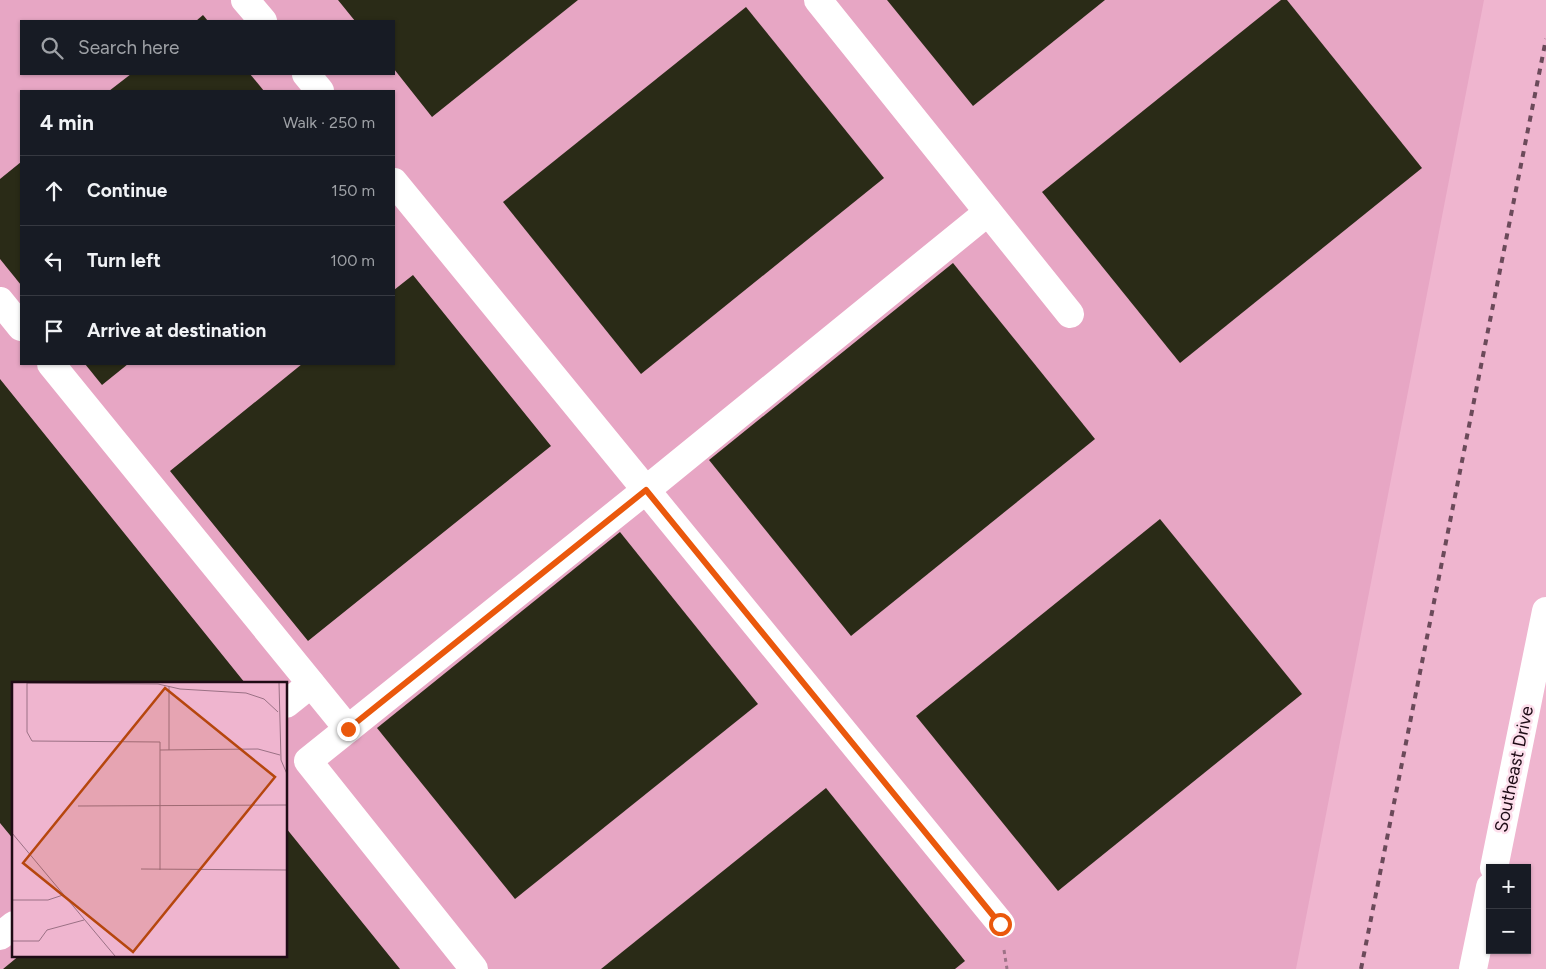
<!DOCTYPE html>
<html lang="en">
<head>
<meta charset="utf-8">
<style>
  body { margin:0; font-family:Figtree,sans-serif; background:#20242c; color:#f1f3f6 }
  .controls { position:absolute; right:15px; bottom:15px; display:grid; overflow:hidden; border-radius:0px; box-shadow:0 1px 4px #0004 }
  .controls button { width:45px; height:45px; display:grid; place-items:center; padding:0; border:0; border-bottom:1px solid #363941; background:#171b24; color:#f1f3f6; font:25px sans-serif }
  .stop { position:absolute; width:15px; height:15px; margin:-11px; border:4px solid #ea580c; border-radius:50%; background:#fff }
  .stop.end { background:#ea580c; border-color:#fff; box-shadow:0 1px 5px #0008 }
  .list { margin:0; padding:0; list-style:none }
  h2 { display:flex; justify-content:space-between; align-items:center; height:65px; margin:0; padding:0 20px; font-size:21px }
  h2 small { font-size:16px; font-weight:400; color:#9ea1a6 }
  .list li { display:grid; grid-template-columns:32px 1fr auto; gap:15px; align-items:center; box-sizing:border-box; height:70px; padding:0 20px; border-top:1px solid #363941 }
  .list b { display:block; font-size:19px; white-space:nowrap }
  .list em { font-size:16px; font-style:normal; color:#9ea1a6 }
  .icon { flex:none; width:28px; height:28px; fill:none; stroke:currentColor; stroke-width:2; stroke-linecap:round; stroke-linejoin:round }
  .map { position:relative; flex:none; width:1546px; height:969px; overflow:hidden }
  .search { position:absolute; background:#171b24; box-shadow:0 1px 4px #0004; left:20px; top:20px; width:375px; height:55px; display:flex; align-items:center; gap:12px; box-sizing:border-box; padding:0 18px; border-radius:0px; color:#9ea1a6; font-size:19px }
  .panel { position:absolute; background:#171b24; box-shadow:0 1px 4px #0004; left:20px; top:90px; width:375px; height:275px; border-radius:0px }
  .map>svg:first-child { display:block }
  .built { fill:#e7a6c4; fill-rule:evenodd }
  .building { fill:#2a2b17 }
  .lines { fill:none; stroke-linecap:round; stroke-linejoin:round }
  .path { stroke:#9d7286; stroke-width:3; stroke-dasharray:4 4; stroke-linecap:butt }
  .minor { stroke:#fff; stroke-width:28 }
  .major { stroke:#fff; stroke-width:28 }
  .rail { stroke:#6b4a5a; stroke-width:4; stroke-dasharray:6 6; stroke-linecap:butt }
  .route { stroke:#ea580c; stroke-width:6 }
  .labels { text-anchor:middle; stroke-width:5; stroke-linejoin:round; paint-order:stroke }
  .street-label { font-size:18px; fill:#1e0b15; stroke:#fddfec }
  .inset-road { fill:none; stroke:#9b7185; stroke-width:1 }
  .view { fill:#b6460e; fill-opacity:0.15; stroke:#b6460e; stroke-width:2.5 }
  .inset-edge { fill:none; stroke:#1e0b15; stroke-width:2.5 }
</style>
</head>
<body>
<div class="map">
<svg width="1546" height="969" viewBox="0 0 1546 969">
  <rect width="100%" height="100%" fill="#efb5cf"/>
  <path class="built" d="M0,0H1484L1296,969H0ZM21,21H394V74H21ZM21,91H394V364H21ZM14,683H286V955H14Z"/>
  <g class="building">
    <path d="M338,0H578L432,117L394,69V21H355Z"/>
    <path d="M887,0H1105L973,106Z"/>
    <path d="M1281,0H1287L1422,168L1180,363L1042,192Z"/>
    <path d="M746,7L884,178L641,374L503,202Z"/>
    <path d="M203,15L208,21H196Z"/>
    <path d="M131,74H250L264,91H109Z"/>
    <path d="M21,162V285L0,259V179Z"/>
    <path d="M953,263L1095,439L851,636L709,460Z"/>
    <path d="M413,275L551,446L308,641L170,471L302,364H394V290Z"/>
    <path d="M85,364H128L102,385Z"/>
    <path d="M0,379L245,683H14V840L0,823Z"/>
    <path d="M1160,519L1302,694L1058,891L916,716Z"/>
    <path d="M620,532L758,704L515,899L377,728Z"/>
    <path d="M826,788L965,961L955,969H601Z"/>
    <path d="M286,828L400,969H3L20,955H286Z"/>
  </g>
  <g class="lines">
    <path class="path" d="M1004,950L1007,969"/>
    <g class="minor">
      <path d="M245,0L263,21"/>
      <path d="M818,0L1070,314"/>
      <path d="M306,74L320,91"/>
      <path d="M394,182L1001,924"/>
      <path d="M0,301L21,327"/>
      <path d="M51,364L348,729"/>
      <path d="M286,704L311,684"/>
      <path d="M0,936L14,925"/>
      <path d="M474,969L308,761L646,490L988,212"/>
    </g>
    <g class="major">
      <path d="M1494,868L1546,611"/>
      <path d="M1473,969L1490,887"/>
    </g>
    <path class="rail" d="M1361,969L1546,39"/>
  </g>
  <g class="lines">
    <path class="route" d="M348,729L646,490L1000,924"/>
  </g>
  <g class="labels">
    <g class="street-label">
      <text transform="translate(1514 769) rotate(-78)" y="6">Southeast Drive</text>
    </g>
  </g>
  <g transform="translate(12 682)">
    <rect width="275" height="275" fill="#efb5cf"/>
    <path class="inset-road" d="M15,1V50L20,59L148,60V188M15,1L146,2L168,7L234,11L252,17L266,30M267,1L269,78L275,92M157,4V68M148,68L246,67L268,73M66,124L275,123M0,151L103,274M129,187L275,188M0,218H36L51,213M0,259H27L35,248L72,238"/>
    <path class="view" d="M153,6L263,95L121,270L11,181Z"/>
    <rect width="275" height="275" class="inset-edge"/>
  </g>
</svg>
<div class="controls">
<button>+</button>
<button>−</button>
</div>
<div class="stop" style="left:1000px;top:924px"></div>
<div class="stop end" style="left:348px;top:729px"></div>
<div class="search"><svg class="icon" aria-label="search" viewBox="0 0 24 24"><circle cx="10" cy="10" r="6"/><path d="M15 15l6 6"/></svg>Search here</div>
<section class="panel">
<h2>4 min<small>Walk · 250 m</small></h2>
<ul class="list">
<li><svg class="icon" aria-label="ahead" viewBox="0 0 24 24"><path d="M12 20V5M6 11l6-6 6 6"/></svg><div><b>Continue</b></div><em>150 m</em></li>
<li><svg class="icon" aria-label="left" viewBox="0 0 24 24"><path d="M17 20v-9H6M10 6l-5 5 5 5"/></svg><div><b>Turn left</b></div><em>100 m</em></li>
<li><svg class="icon" aria-label="arrive" viewBox="0 0 24 24"><path d="M6 21V4h12l-3 4 3 4H6"/></svg><div><b>Arrive at destination</b></div></li>
</ul>
</section>
</div>
</body>
</html>
